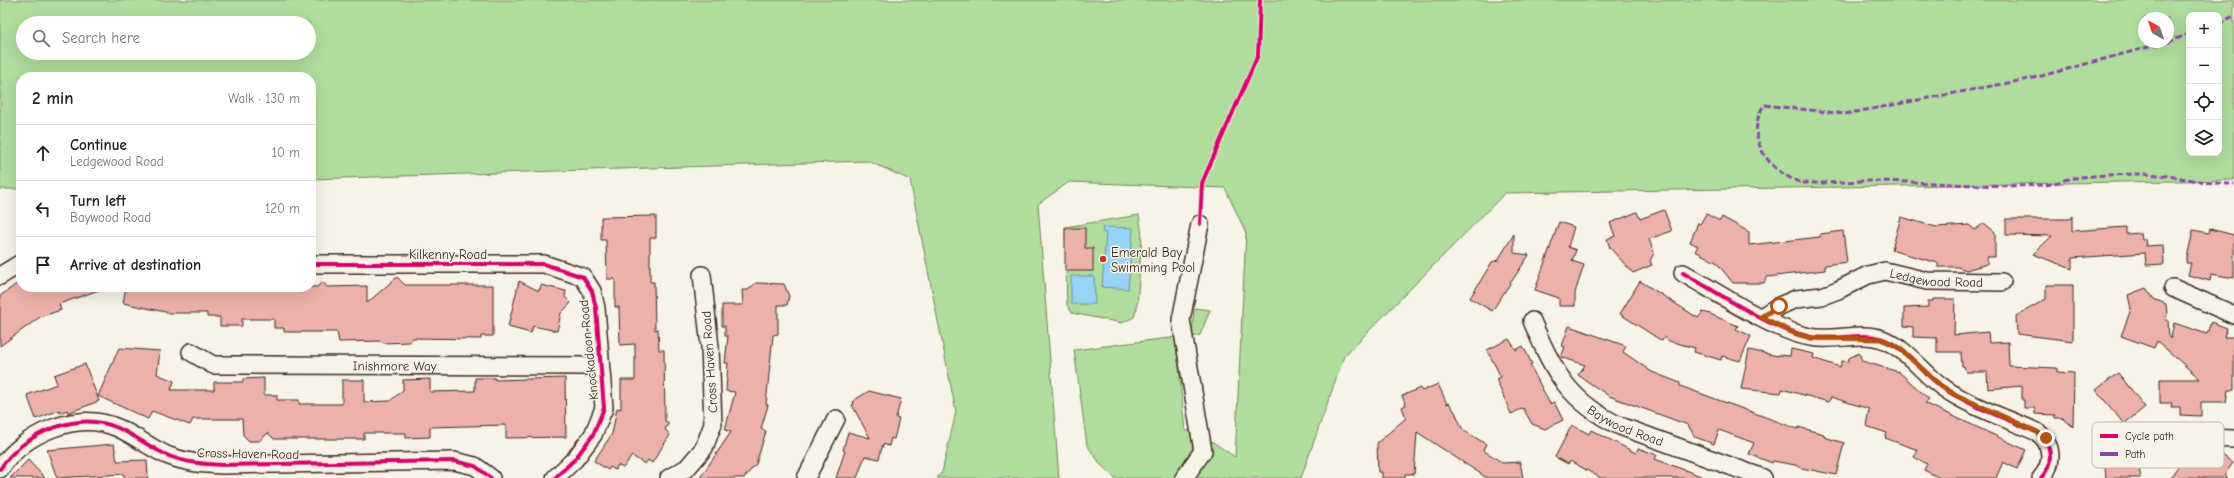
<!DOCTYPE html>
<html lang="en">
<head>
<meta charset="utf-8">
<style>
  body { margin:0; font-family:"Comic Neue",sans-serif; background:#f2f2f2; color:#202124 }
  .controls { position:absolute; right:12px; top:12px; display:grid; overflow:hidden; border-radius:8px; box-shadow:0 4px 16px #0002 }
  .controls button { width:36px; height:36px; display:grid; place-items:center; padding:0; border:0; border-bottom:1px solid #e0e0e0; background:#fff; color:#202124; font:20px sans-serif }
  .compass { position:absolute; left:2138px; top:12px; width:36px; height:36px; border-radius:50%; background:#fff; box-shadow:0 4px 16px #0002; rotate:320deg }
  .stop { position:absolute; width:12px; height:12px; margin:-9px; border:3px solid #b45309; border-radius:50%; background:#fff }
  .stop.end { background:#b45309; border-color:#fff; box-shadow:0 1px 4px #0008 }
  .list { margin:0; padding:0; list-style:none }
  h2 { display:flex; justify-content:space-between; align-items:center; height:52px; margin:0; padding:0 16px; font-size:17px }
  h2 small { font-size:13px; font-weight:400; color:#757577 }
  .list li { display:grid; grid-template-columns:26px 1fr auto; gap:12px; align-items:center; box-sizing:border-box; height:56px; padding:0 16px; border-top:1px solid #e0e0e0 }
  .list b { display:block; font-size:15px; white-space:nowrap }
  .list p { margin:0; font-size:13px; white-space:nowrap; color:#757577 }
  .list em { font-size:13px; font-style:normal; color:#757577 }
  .icon { flex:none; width:22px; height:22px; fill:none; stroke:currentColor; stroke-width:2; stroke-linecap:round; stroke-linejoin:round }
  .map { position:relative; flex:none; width:2234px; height:478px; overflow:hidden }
  .search { position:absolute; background:#fff; box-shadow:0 4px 16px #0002; left:16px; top:16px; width:300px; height:44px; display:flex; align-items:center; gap:10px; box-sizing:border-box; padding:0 14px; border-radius:22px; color:#757577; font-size:15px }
  .panel { position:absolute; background:#fff; box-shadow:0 4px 16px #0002; left:16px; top:72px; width:300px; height:220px; border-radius:16px }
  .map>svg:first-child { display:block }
  .green { fill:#afdd9c; stroke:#75845d; fill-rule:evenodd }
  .water { fill:#97d3f7; stroke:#728fa0 }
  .building { fill:#ecb1ac; stroke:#3b2a1e }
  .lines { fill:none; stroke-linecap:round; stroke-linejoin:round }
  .minor-casing { stroke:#3b2a1e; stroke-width:20 }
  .minor { stroke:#f7f3e8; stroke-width:17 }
  .quiet { stroke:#8e44ad; stroke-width:3; stroke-dasharray:6 3; stroke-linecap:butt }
  .cycleway-casing { stroke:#f7f3e8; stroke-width:6 }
  .cycleway { stroke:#d6006c; stroke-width:4 }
  .route { stroke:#b45309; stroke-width:5 }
  .poi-dot { fill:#c8321e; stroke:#f7f3e8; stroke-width:1.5 }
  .labels { text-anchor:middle; stroke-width:3; stroke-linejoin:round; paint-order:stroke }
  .poi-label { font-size:13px; fill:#3b2a1e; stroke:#f7f3e8; text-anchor:start }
  .street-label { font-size:13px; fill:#3b2a1e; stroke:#f7f3e8 }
  .key { fill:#f7f3e8; stroke:#bfb7ab; stroke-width:1 }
  .key-label { font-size:11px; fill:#3b2a1e }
</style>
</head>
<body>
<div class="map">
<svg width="2234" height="478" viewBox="0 0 2234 478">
  <rect width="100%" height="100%" fill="#f7f3e8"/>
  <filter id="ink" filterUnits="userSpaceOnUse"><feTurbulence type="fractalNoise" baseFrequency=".025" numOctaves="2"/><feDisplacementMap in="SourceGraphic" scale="8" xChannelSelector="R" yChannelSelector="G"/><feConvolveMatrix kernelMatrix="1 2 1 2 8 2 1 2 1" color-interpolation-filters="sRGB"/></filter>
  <g filter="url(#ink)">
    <g class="green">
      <path d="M0,0H2234V180L1505,193L1344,356L1301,478H1115L1101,465L1087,445L1074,350L1176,337L1185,431L1195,430L1235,457L1246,233L1225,188L1069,182L1038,204L1059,478H937L942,472L956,412L910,180L868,161L311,179V77H21V189H0ZM2189,15H2219V153H2189ZM2144,18H2168V42H2144ZM23,23H309V53H23Z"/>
      <path d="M1139,215L1142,235L1137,308L1134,317L1122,323L1072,313L1067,305L1065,227Z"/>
      <path d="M1194,308L1210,310L1200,335L1192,337Z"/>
    </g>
    <g class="water">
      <path d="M1103,227L1133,228L1128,289L1102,287L1106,233L1102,232Z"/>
      <path d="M1071,276H1094L1095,304H1071Z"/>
    </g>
    <g class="building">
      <path d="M1664,210L1672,231L1649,239L1654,253L1650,261L1652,265L1633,273L1610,248L1607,239L1615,236L1610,223L1637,212L1640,219Z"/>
      <path d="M1706,214L1720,221L1722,217L1749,232V245L1820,237V234L1843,231L1847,262L1825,265V270L1767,277L1764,283H1733L1716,262L1695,251L1698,246L1690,242L1698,223L1700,224Z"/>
      <path d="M656,216V238H650V282H654L655,330L658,329L659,350H664L665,421L669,423L665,429L670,435L652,463L648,460L645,464L632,456L623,468L618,465L615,470L610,467L608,470L594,461L612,434L617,408L621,409V380H635V344L620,345L619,307H615V279H607L606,240H601V217Z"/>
      <path d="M2072,216V231L2126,227V234L2141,233L2142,239H2145L2146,246L2163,245L2164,264L2146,265L2145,253L2072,258V269L2033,254L2052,236L2006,235V219H2070Z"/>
      <path d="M1901,217L1936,227L1969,225L1975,230L1984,223L1995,232V257H1987V264L1966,270L1958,267H1938V263L1894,251L1892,249Z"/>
      <path d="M1559,222L1574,227L1568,247L1576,250L1572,261L1584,265L1575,293V306H1559V298L1535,290Z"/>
      <path d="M1065,228H1085V248H1093V271H1065Z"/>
      <path d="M2210,229L2234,235V278L2211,274L2210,281L2188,275L2191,263H2186L2193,230L2209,233Z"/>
      <path d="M1514,234V253L1529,255L1492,311L1470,298L1492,262L1498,260Z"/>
      <path d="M397,277L405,285H493V336H481V339L412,338L410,342L384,343L381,341L339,342L337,332H284V328H274V319H242V326H220V317H207V313H170L123,303L126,287H317L323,282L327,287L367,286V303Z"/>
      <path d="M519,281L539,291L541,285L566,291L565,297L571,303L561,313L557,331L533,326L531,333L508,327Z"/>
      <path d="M1640,281L1698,318L1703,312L1710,314L1738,326L1736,329L1751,336L1740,361L1722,356L1721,360L1694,352L1695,348L1669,341L1664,337L1662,341L1620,314Z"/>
      <path d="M18,283L21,287H102V289L59,304L61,310L40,317L0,346V296Z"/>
      <path d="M756,283L784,284L789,296L787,305H778V334L773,335L766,404L768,405L761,429L766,431L756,464L744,478H700L731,432L725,430L735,392L726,391L728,363H725L728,336H725V326H722V305H743L742,290H748Z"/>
      <path d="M2046,285H2073V341L2017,334L2016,316L2046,299Z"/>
      <path d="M2146,288L2154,299L2166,304L2167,315L2165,320H2168L2169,338H2171L2174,323L2207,334L2211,322L2227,328L2224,337H2234V390H2228L2226,402H2201V416L2180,415V407H2171L2172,403H2160V379H2200L2157,341L2154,348L2121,336L2131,309L2128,295Z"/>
      <path d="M1933,299H1955L1954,335L1988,332L1989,343L2008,342L2009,366L2057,368V372L2074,373L2073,427L2063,418H2055V415L2035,414V408H2024V400H2022V386L1988,389L1987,372H1966L1964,366H1962L1961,352H1937V338L1913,337V327L1904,326V308L1928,307V301H1933Z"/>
      <path d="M1569,326L1626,346L1623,352L1652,372L1680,383V386L1798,429V427L1824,434V437L1844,443L1836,475L1802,468L1795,465L1773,461L1772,463L1749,454L1754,443L1719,430L1714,444L1695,437L1688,425L1609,396L1578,375L1585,365L1561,357L1565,347L1562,346Z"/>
      <path d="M1509,339L1516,350L1523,346L1532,364L1530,365L1550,404L1554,402L1563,420L1545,429L1532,424L1523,408L1511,414L1496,379L1501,377L1487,350Z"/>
      <path d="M119,348L160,351L157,374L174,381L171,390H214V382H243V379L264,378V395H277V400H299V404H342V380H364V402L390,401L403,390V380L430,379V392L475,391V378H495V380L565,378L566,437L506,438V425L430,427V437L406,438V433H364V439H274L268,433L259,441H249L243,435L242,419H193L190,425L152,411L148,419L98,396Z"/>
      <path d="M1791,349L1814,354L1813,358L1840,367L1842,361L1848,362L1849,358L1859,353L1862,361L1899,372L1929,399L1925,403L2026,450L2017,469L2003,462L1996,478H1940L1924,470L1927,464L1914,457L1918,450L1885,438L1887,433L1866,426L1869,409L1831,397L1829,402L1782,389L1781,393L1741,389L1749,350L1778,356V355L1790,356Z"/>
      <path d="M85,364L99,401L68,413L67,410L60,413V410L36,419L27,395L57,384L54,375Z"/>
      <path d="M2118,373L2145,407L2124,424L2096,390Z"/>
      <path d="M1438,384L1447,404L1449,403L1455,412L1463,430L1486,444L1483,450L1503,463L1520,462L1523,478H1487L1417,432L1414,474H1405V478H1382V472H1378L1377,443L1406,418L1402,407L1406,405L1402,396L1420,388L1422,391Z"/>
      <path d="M869,391L901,399L896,418L899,419L894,439L891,438L889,446L883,444L879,459L865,456L857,478H836L845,451L843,450L848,432L870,438L852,405L854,404L853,401Z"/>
      <path d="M1572,425L1589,434L1591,430L1636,453L1638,448L1657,455L1655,459L1701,476V478H1601L1570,461L1568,464L1555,457Z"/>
      <path d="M114,444L117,461L147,460L148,478H124V474L57,478L47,450Z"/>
      <path d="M2135,450L2141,478H2106L2104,457Z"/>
      <path d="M2217,451L2233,463L2224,475L2228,478H2170L2183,459L2184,460L2188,455L2193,458L2196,454L2208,463Z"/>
      <path d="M28,460L45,478H10Z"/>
    </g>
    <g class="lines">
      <g class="minor-casing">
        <g id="minor">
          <path d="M311,264H544L583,277L592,291L596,308L604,408L593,435L575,459L555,478"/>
          <path d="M1683,273C1717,292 1772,330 1810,337C1833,342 1860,331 1882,339C1906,348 1921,371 1941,386C1966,405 2008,419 2037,432C2053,443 2054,464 2041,478"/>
          <path d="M0,276L21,263"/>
          <path d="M2173,288L2234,315"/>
          <path id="s1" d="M1761,317L1779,306L1796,299L1822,296L1838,290L1868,275L1885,271L1927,281L2002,282"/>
          <path id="s2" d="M1532,321C1553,371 1569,402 1620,426L1763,478"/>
          <path id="s3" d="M191,352L213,365L600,366"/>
          <path d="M2178,437L2234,439"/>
          <path d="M0,469C24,433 77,410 118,428C136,436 152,449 169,456C187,463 204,464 223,465L454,461L475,466L491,478"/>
          <path d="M669,478L687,468L704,448L713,424L710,347L702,275"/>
          <path d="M806,478L836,419"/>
          <path d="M1184,478L1203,451L1181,320L1200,224"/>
        </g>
      </g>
      <use href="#minor" class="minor"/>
      <g class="quiet">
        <path d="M2219,23L2234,16"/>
        <path d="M2167,42L2034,78L1845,114L1764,105C1744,136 1767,171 1800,182C1807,185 1854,181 1866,181C1926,181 1985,188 2045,185C2053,184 2061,181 2068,179C2090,175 2113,175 2135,174C2169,173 2200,184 2234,184"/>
        <path d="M2168,42L2189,34"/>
      </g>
      <g class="cycleway-casing">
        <g id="cycleway">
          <path d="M1200,224L1202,183L1258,55L1260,0"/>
          <path d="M311,264H544L583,277L592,291L596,308L604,408L593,435L575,459L555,478"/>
          <path d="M1683,273C1717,292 1772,330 1810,337C1833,342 1860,331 1882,339C1906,348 1921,371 1941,386C1966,405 2008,419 2037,432C2053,443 2054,464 2041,478"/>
          <path d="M0,469C24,433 77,410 118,428C136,436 152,449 169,456C187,463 204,464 223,465L454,461L475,466L491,478"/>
        </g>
      </g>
      <use href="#cycleway" class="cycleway"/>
    </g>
  </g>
  <g class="lines" filter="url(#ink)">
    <path class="route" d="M1779,306L1761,317L1794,333L1811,338L1881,339L1897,346L1941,386L1954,394L2037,432L2046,438"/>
  </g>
  <circle class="poi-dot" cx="1103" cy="259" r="4"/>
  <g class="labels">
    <g class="poi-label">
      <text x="1111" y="257">Emerald Bay<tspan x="1111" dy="15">Swimming Pool</tspan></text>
    </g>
    <g class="street-label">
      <text x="448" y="259">Kilkenny Road</text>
      <text dy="5" stroke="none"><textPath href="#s1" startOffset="186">Ledgewood Road</textPath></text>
      <text transform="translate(588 350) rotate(-96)" y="5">Knockadoon Road</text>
      <text transform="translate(709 362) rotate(-94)" y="5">Cross Haven Road</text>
      <text dy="5" stroke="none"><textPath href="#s3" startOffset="207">Inishmore Way</textPath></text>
      <text dy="5" stroke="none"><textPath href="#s2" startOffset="146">Baywood Road</textPath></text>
      <text transform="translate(248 453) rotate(1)" y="5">Cross Haven Road</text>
    </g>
  </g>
  <rect x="2092" y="422" width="132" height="46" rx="6" class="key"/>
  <rect x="2100" y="434" width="18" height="4" fill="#d6006c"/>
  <rect x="2100" y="452" width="18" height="4" fill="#8e44ad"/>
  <g class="key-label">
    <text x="2125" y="440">Cycle path</text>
    <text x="2125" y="458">Path</text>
  </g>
</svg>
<div class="controls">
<button>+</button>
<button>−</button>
<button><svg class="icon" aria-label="locate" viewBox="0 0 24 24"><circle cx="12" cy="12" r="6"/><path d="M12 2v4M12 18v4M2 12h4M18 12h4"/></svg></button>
<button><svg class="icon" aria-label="layers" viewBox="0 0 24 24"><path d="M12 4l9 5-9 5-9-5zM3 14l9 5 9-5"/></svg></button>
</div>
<svg class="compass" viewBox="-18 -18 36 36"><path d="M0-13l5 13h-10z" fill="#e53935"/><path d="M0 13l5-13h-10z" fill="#757577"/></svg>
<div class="stop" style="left:1779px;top:306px"></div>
<div class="stop end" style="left:2046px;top:438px"></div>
<div class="search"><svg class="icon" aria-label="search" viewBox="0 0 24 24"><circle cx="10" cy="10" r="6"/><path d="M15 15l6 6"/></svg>Search here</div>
<section class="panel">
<h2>2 min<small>Walk · 130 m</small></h2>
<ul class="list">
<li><svg class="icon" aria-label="ahead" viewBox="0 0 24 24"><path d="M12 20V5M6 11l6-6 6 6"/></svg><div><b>Continue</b><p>Ledgewood Road</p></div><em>10 m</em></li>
<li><svg class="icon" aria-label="left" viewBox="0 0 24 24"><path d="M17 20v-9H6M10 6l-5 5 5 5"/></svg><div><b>Turn left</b><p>Baywood Road</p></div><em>120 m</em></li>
<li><svg class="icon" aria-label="arrive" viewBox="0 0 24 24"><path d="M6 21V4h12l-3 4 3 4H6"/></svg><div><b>Arrive at destination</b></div></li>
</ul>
</section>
</div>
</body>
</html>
